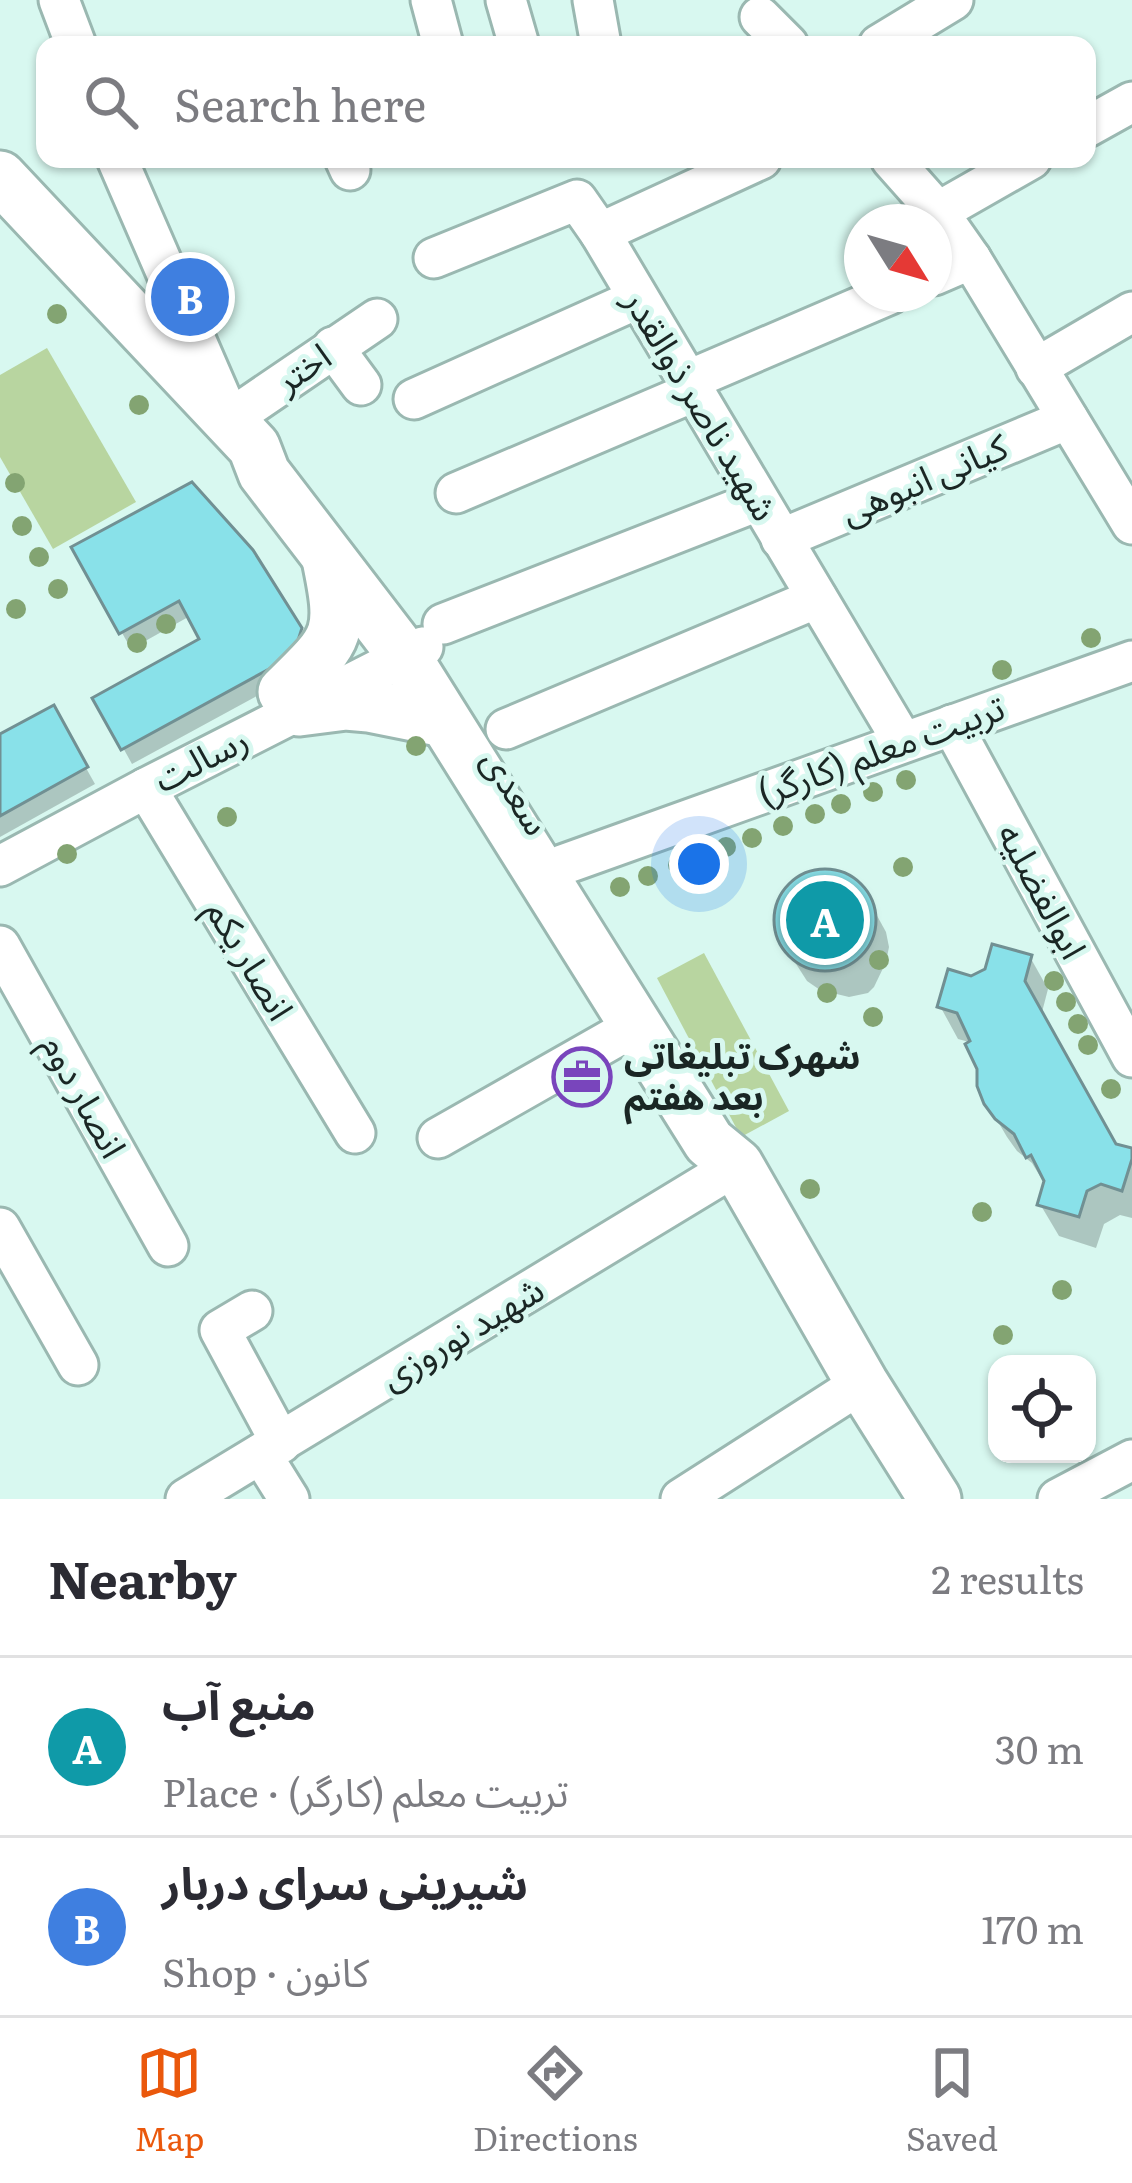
<!DOCTYPE html>
<html lang="en">
<head>
<meta charset="utf-8">
<style>
  body { margin:0; font-family:Literata,"Noto Sans Arabic",serif; background:#f7f7f7; color:#2b2b33 }
  .controls { position:absolute; right:36px; bottom:36px; display:grid; overflow:hidden; border-radius:24px; box-shadow:0 3px 9px #0004 }
  .controls button { width:108px; height:108px; display:grid; place-items:center; padding:0; border:0; border-bottom:3px solid #e1e1e2; background:#fff; color:#2b2b33; font:60px sans-serif }
  .compass { position:absolute; left:844px; top:204px; width:108px; height:108px; border-radius:50%; background:#fff; box-shadow:0 3px 9px #0004; rotate:127deg }
  .you { position:absolute; left:699px; top:864px; width:42px; height:42px; margin:-30px; border:9px solid #fff; border-radius:50%; background:#1a73e8; box-shadow:0 0 0 18px #1a73e833 }
  .badge { display:grid; place-items:center; width:78px; height:78px; border-radius:50%; background:#ea580c; color:#fff; font-size:39px; font-weight:700 }
  .pin { position:absolute; translate:-50% -50%; border:6px solid #fff; box-shadow:0 3px 12px #0006 }
  .list { margin:0; padding:0; list-style:none }
  h2 { display:flex; justify-content:space-between; align-items:center; height:156px; margin:0; padding:0 48px; font-size:51px }
  h2 small { font-size:39px; font-weight:400; color:#7c7c81 }
  .list li { display:grid; grid-template-columns:78px 1fr auto; gap:36px; align-items:center; box-sizing:border-box; height:180px; padding:0 48px; border-top:3px solid #e1e1e2 }
  .list b { display:block; font-size:45px; white-space:nowrap }
  .list p { margin:0; font-size:39px; white-space:nowrap; color:#7c7c81 }
  .list em { font-size:39px; font-style:normal; color:#7c7c81 }
  .icon { flex:none; width:66px; height:66px; fill:none; stroke:currentColor; stroke-width:2; stroke-linecap:round; stroke-linejoin:round }
  .map { position:relative; flex:none; width:1132px; height:1499px; overflow:hidden }
  .search { position:absolute; background:#fff; box-shadow:0 3px 9px #0004; left:36px; right:36px; top:36px; height:132px; display:flex; align-items:center; gap:30px; box-sizing:border-box; padding:0 42px; border-radius:24px; color:#7c7c81; font-size:45px }
  .sheet { height:516px; background:#fff }
  nav { display:flex; justify-content:space-around; align-items:center; box-sizing:border-box; height:168px; border-top:3px solid #e1e1e2; background:#fff; font-size:33px; color:#7c7c81 }
  nav a { display:grid; justify-items:center; gap:6px }
  nav .on { color:#ea580c }
  .map>svg:first-child { display:block }
  .green { fill:#b8d5a0 }
  .shadow { fill:#0003 }
  .building { fill:#89e1e9; stroke:#719093; stroke-width:3 }
  .lines { fill:none; stroke-linecap:round; stroke-linejoin:round }
  .minor-casing { stroke:#9ab8b1; stroke-width:45 }
  .major-casing { stroke:#9ab8b1; stroke-width:57 }
  .minor { stroke:#fff; stroke-width:39 }
  .major { stroke:#fff; stroke-width:51 }
  .tree { fill:#83a472 }
  .labels { text-anchor:middle; stroke-width:10; stroke-linejoin:round; paint-order:stroke }
  .street-label { font-size:36px; fill:#1a2624; stroke:#d8f8f0 }
  .poi-label { font-size:36px; font-weight:bold; fill:#1a2624; stroke:#d8f8f0; text-anchor:start }
</style>
</head>
<body>
<div class="map">
<svg width="1132" height="1499" viewBox="0 0 1132 1499">
  <rect width="100%" height="100%" fill="#d8f8f0"/>
  <g class="green">
    <path d="M47,348L136,502L53,549L0,457V375Z"/>
    <path d="M704,953L789,1111L741,1137L657,978Z"/>
  </g>
  <g class="shadow">
    <path d="M75,548L299,630L309,647L301,672L132,764L96,699L203,640L190,616L131,649Z"/>
    <path d="M53,709L95,784L0,837V738Z"/>
    <path d="M823,873L839,874L853,881L864,892L886,932L889,947L886,962L874,987L868,993L849,997L820,990L807,981L782,942L778,926L779,910L785,895L795,883L808,875Z"/>
    <path d="M1030,957L1048,989L1041,1016L1115,1146L1132,1152V1218L1120,1215L1104,1224L1096,1248L1059,1236L1040,1204L1046,1186L1032,1163L1017,1151L1007,1137L987,1103L973,1043L958,1039L940,1006L971,979Z"/>
  </g>
  <g class="building">
    <path d="M192,482L253,550L302,628L293,656L121,750L92,698L199,639L179,601L119,634L71,547Z"/>
    <path d="M54,705L88,767L0,816V734Z"/>
    <circle cx="825" cy="920" r="51"/>
    <circle cx="825" cy="921" r="32"/>
    <path d="M992,944L1032,955L1025,981L1116,1144L1132,1148V1159L1122,1191L1101,1184L1087,1191L1079,1217L1037,1205L1044,1181L1031,1155L1026,1158L1014,1134L995,1119L984,1104L977,1086V1069L965,1044L970,1041L957,1013L937,1007L948,969L971,976L985,969Z"/>
  </g>
  <g class="lines">
    <g class="minor-casing">
      <g id="minor">
        <path d="M59,0L76,45"/>
        <path d="M431,0L443,45"/>
        <path d="M506,0L519,45"/>
        <path d="M593,0L601,45"/>
        <path d="M760,17L788,45"/>
        <path d="M879,45L953,0"/>
        <path d="M1087,127L1132,102"/>
        <path d="M117,159L230,419L377,319"/>
        <path d="M345,159L350,170"/>
        <path d="M891,159L938,212L971,259L1132,524"/>
        <path d="M938,212L1031,159"/>
        <path d="M600,233L761,159"/>
        <path d="M434,258L577,200L600,233L903,742"/>
        <path d="M934,275L971,259"/>
        <path d="M333,347L361,385"/>
        <path d="M1036,368L1132,312"/>
        <path d="M687,381L890,294"/>
        <path d="M414,399L637,299"/>
        <path d="M456,493L693,392"/>
        <path d="M781,539L1068,419"/>
        <path d="M443,624L758,501"/>
        <path d="M952,725L1132,1057"/>
        <path d="M506,729L817,598"/>
        <path d="M146,788L355,1133"/>
        <path d="M562,865L1132,661"/>
        <path d="M0,866L146,788L423,647"/>
        <path d="M0,946L168,1246"/>
        <path d="M438,1138L635,1026"/>
        <path d="M0,1228L78,1365"/>
        <path d="M252,1311L220,1330L281,1443"/>
        <path d="M261,1454L289,1499"/>
        <path d="M186,1499L737,1165"/>
        <path d="M681,1499L862,1383"/>
        <path d="M1058,1499L1132,1460"/>
      </g>
    </g>
    <g class="major-casing">
      <g id="major">
        <path d="M0,177L254,447L264,473L405,657L709,1142L737,1165L862,1383L935,1499"/>
        <path d="M284,692C339,638 344,636 328,559"/>
        <path d="M299,710L346,704L369,706L444,721"/>
      </g>
    </g>
    <use href="#minor" class="minor"/>
    <use href="#major" class="major"/>
  </g>
  <g class="tree">
    <circle cx="57" cy="314" r="10"/>
    <circle cx="139" cy="405" r="10"/>
    <circle cx="15" cy="483" r="10"/>
    <circle cx="22" cy="526" r="10"/>
    <circle cx="39" cy="557" r="10"/>
    <circle cx="58" cy="589" r="10"/>
    <circle cx="16" cy="609" r="10"/>
    <circle cx="166" cy="624" r="10"/>
    <circle cx="1091" cy="638" r="10"/>
    <circle cx="137" cy="643" r="10"/>
    <circle cx="1002" cy="670" r="10"/>
    <circle cx="416" cy="746" r="10"/>
    <circle cx="906" cy="780" r="10"/>
    <circle cx="873" cy="792" r="10"/>
    <circle cx="841" cy="804" r="10"/>
    <circle cx="815" cy="814" r="10"/>
    <circle cx="227" cy="817" r="10"/>
    <circle cx="783" cy="826" r="10"/>
    <circle cx="752" cy="838" r="10"/>
    <circle cx="726" cy="847" r="10"/>
    <circle cx="67" cy="854" r="10"/>
    <circle cx="702" cy="856" r="10"/>
    <circle cx="678" cy="865" r="10"/>
    <circle cx="903" cy="867" r="10"/>
    <circle cx="648" cy="876" r="10"/>
    <circle cx="620" cy="887" r="10"/>
    <circle cx="879" cy="960" r="10"/>
    <circle cx="1054" cy="981" r="10"/>
    <circle cx="827" cy="993" r="10"/>
    <circle cx="1066" cy="1002" r="10"/>
    <circle cx="873" cy="1017" r="10"/>
    <circle cx="1078" cy="1024" r="10"/>
    <circle cx="1088" cy="1045" r="10"/>
    <circle cx="1111" cy="1089" r="10"/>
    <circle cx="810" cy="1189" r="10"/>
    <circle cx="982" cy="1212" r="10"/>
    <circle cx="1062" cy="1290" r="10"/>
    <circle cx="1003" cy="1335" r="10"/>
  </g>
  <defs>
    <g id="office-ring" transform="scale(3)"><circle r="9.5" fill="#d8f8f0" stroke="#7945bc" stroke-width="1.5"/><path d="M-6-3h4V-5.5h4V-3h4V5H-6ZM-1-4.5V-3h2v-1.5ZM-6 0V1H6V0Z" fill="#7945bc"/></g>
  </defs>
  <g fill-rule="evenodd">
    <use href="#office-ring" x="582" y="1077"/>
  </g>
  <g class="labels">
    <g class="street-label">
      <text transform="translate(303 368) rotate(-34)" y="13">اختر</text>
      <text transform="translate(701 405) rotate(59)" y="13">شهید ناصر ذوالقدر</text>
      <text transform="translate(924 479) rotate(-23)" y="13">کیانی انبوهی</text>
      <text transform="translate(881 750) rotate(-20)" y="13">تربیت معلم (کارگر)</text>
      <text transform="translate(201 759) rotate(-27)" y="13">رسالت</text>
      <text transform="translate(516 792) rotate(58)" y="13">سعدی</text>
      <text transform="translate(1042 891) rotate(62)" y="13">ابوالفضلیه</text>
      <text transform="translate(250 960) rotate(59)" y="13">انصار یکم</text>
      <text transform="translate(84 1096) rotate(61)" y="13">انصار دوم</text>
      <text transform="translate(462 1333) rotate(-31)" y="13">شهید نوروزی</text>
    </g>
    <g class="poi-label">
      <text x="624" y="1069">شهرک تبلیغاتی<tspan x="624" dy="41">بعد هفتم</tspan></text>
    </g>
  </g>
</svg>
<div class="controls">
<button><svg class="icon" aria-label="locate" viewBox="0 0 24 24"><circle cx="12" cy="12" r="6"/><path d="M12 2v4M12 18v4M2 12h4M18 12h4"/></svg></button>
</div>
<svg class="compass" viewBox="-18 -18 36 36"><path d="M0-13l5 13h-10z" fill="#e53935"/><path d="M0 13l5-13h-10z" fill="#7c7c81"/></svg>
<div class="you"></div>
<div class="pin badge" style="left:825px;top:920px;background:#0f9aa8">A</div>
<div class="pin badge" style="left:190px;top:297px;background:#3f7fe0">B</div>
<div class="search"><svg class="icon" aria-label="search" viewBox="0 0 24 24"><circle cx="10" cy="10" r="6"/><path d="M15 15l6 6"/></svg>Search here</div>
</div>
<section class="sheet">
<h2>Nearby<small>2 results</small></h2>
<ul class="list">
<li><span class="badge" style="background:#0f9aa8">A</span><div><b>منبع آب</b><p>Place · تربیت معلم (کارگر)</p></div><em>30 m</em></li>
<li><span class="badge" style="background:#3f7fe0">B</span><div><b>شیرینی سرای دربار</b><p>Shop · کانون</p></div><em>170 m</em></li>
</ul>
</section>
<nav>
<a class="on"><svg class="icon" aria-label="map" viewBox="0 0 24 24"><path d="M3 6l6-2 6 2 6-2v14l-6 2-6-2-6 2zM9 4v14M15 6v14"/></svg>Map</a>
<a><svg class="icon" aria-label="directions" viewBox="0 0 24 24"><path d="M12 3l9 9-9 9-9-9zM9 14v-3h6M13 9l2 2-2 2"/></svg>Directions</a>
<a><svg class="icon" aria-label="saved" viewBox="0 0 24 24"><path d="M7 4h10v16l-5-4-5 4z"/></svg>Saved</a>
</nav>
</body>
</html>
